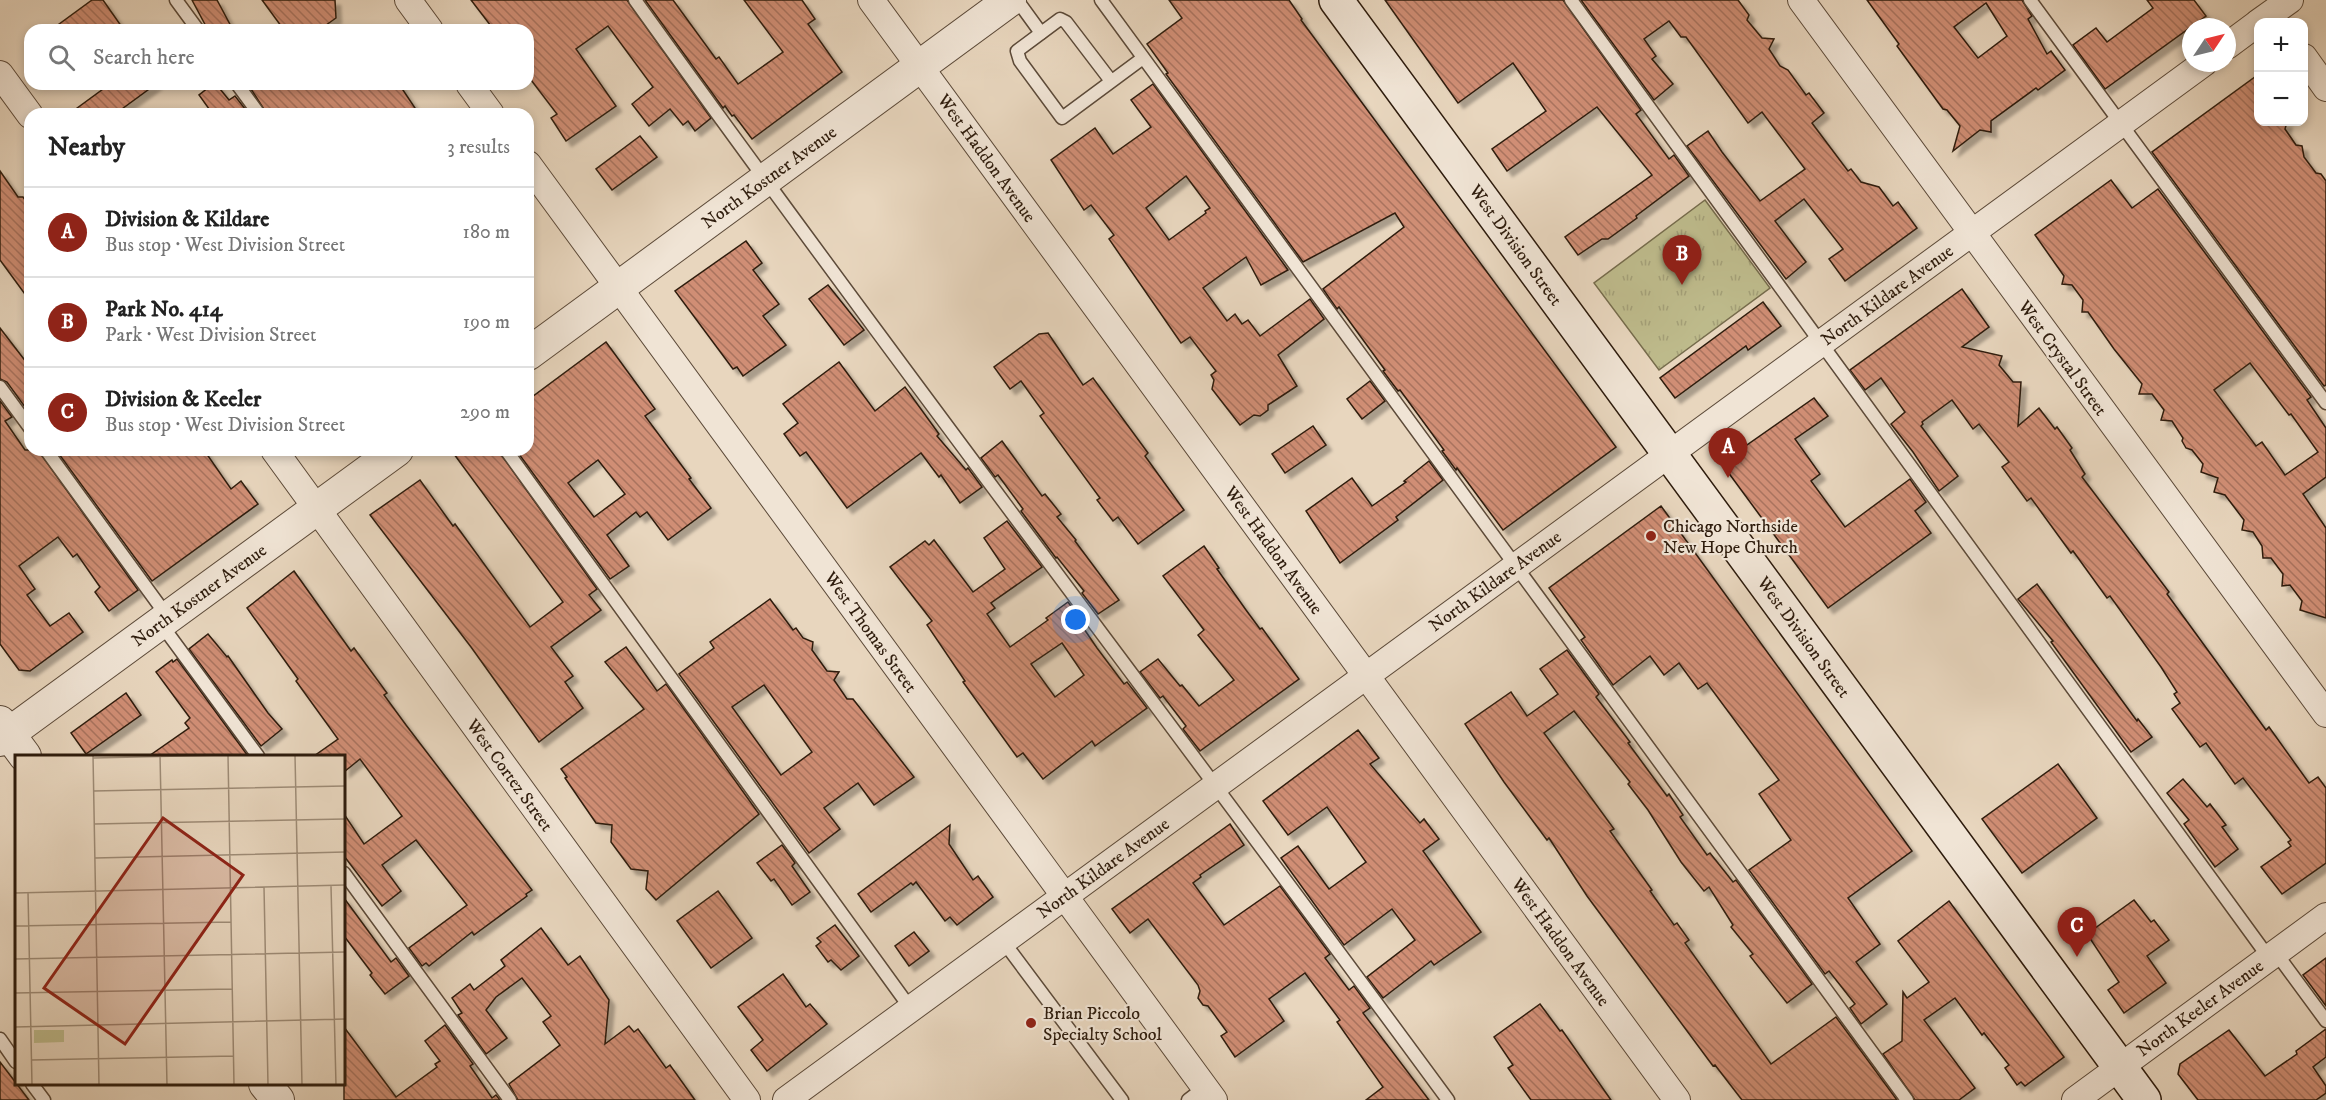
<!DOCTYPE html>
<html lang="en">
<head>
<meta charset="utf-8">
<style>
  body { margin:0; font-family:"IM FELL DW Pica",serif; background:#f6f6f6; color:#222 }
  .controls { position:absolute; right:18px; top:18px; display:grid; overflow:hidden; border-radius:12px; box-shadow:0 3px 9px #0003 }
  .controls button { width:54px; height:54px; display:grid; place-items:center; padding:0; border:0; border-bottom:2px solid #e0e0e0; background:#fff; color:#222; font:30px sans-serif }
  .compass { position:absolute; left:2182px; top:18px; width:54px; height:54px; border-radius:50%; background:#fff; box-shadow:0 3px 9px #0003; rotate:55deg }
  .you { position:absolute; left:1076px; top:620px; width:21px; height:21px; margin:-15px; border:4px solid #fff; border-radius:50%; background:#1a73e8; box-shadow:0 0 0 9px #1a73e833 }
  .badge { display:grid; place-items:center; width:39px; height:39px; border-radius:50%; background:#8f2418; color:#fff; font-size:20px; font-weight:700 }
  .pin { position:absolute; translate:-50% -50px; filter:drop-shadow(0 2px 3px #0008) }
  .pin::after { content:''; position:absolute; top:32px; width:21px; height:18px; background:inherit; clip-path:polygon(0 0,100% 0,50% 100%) }
  .list { margin:0; padding:0; list-style:none }
  h2 { display:flex; justify-content:space-between; align-items:center; height:78px; margin:0; padding:0 24px; font-size:26px }
  h2 small { font-size:20px; font-weight:400; color:#767676 }
  .list li { display:grid; grid-template-columns:39px 1fr auto; gap:18px; align-items:center; box-sizing:border-box; height:90px; padding:0 24px; border-top:2px solid #e0e0e0 }
  .list b { display:block; font-size:22px; white-space:nowrap }
  .list p { margin:0; font-size:20px; white-space:nowrap; color:#767676 }
  .list em { font-size:20px; font-style:normal; color:#767676 }
  .icon { flex:none; width:33px; height:33px; fill:none; stroke:currentColor; stroke-width:2; stroke-linecap:round; stroke-linejoin:round }
  .map { position:relative; flex:none; width:2326px; height:1100px; overflow:hidden }
  .search { position:absolute; background:#fff; box-shadow:0 3px 9px #0003; left:24px; top:24px; width:510px; height:66px; display:flex; align-items:center; gap:15px; box-sizing:border-box; padding:0 21px; border-radius:18px; color:#767676; font-size:22px }
  .panel { position:absolute; background:#fff; box-shadow:0 3px 9px #0003; left:24px; top:108px; width:510px; height:348px; border-radius:18px }
  .map>svg:first-child { display:block }
  .park { fill:url(#park-tufts); stroke:#766c4c; stroke-width:1.5 }
  .building { fill:url(#building-back-hatch); stroke:#2e1c0d; stroke-width:1.5; fill-rule:evenodd; filter:url(#shadow) }
  .lines { fill:none; stroke-linecap:round; stroke-linejoin:round }
  .service-casing { stroke:#5c4a39; stroke-width:15 }
  .minor-casing { stroke:#5c4a39; stroke-width:28 }
  .tertiary-casing { stroke:#5c4a39; stroke-width:34 }
  .secondary-casing { stroke:#2e1c0d; stroke-width:36 }
  .service { stroke:#f0e4d5; stroke-width:12 }
  .minor { stroke:#f0e4d5; stroke-width:26 }
  .tertiary { stroke:#f0e4d5; stroke-width:32 }
  .secondary { stroke:#f0e4d5; stroke-width:33 }
  .poi-dot { fill:#8f2418; stroke:#f0e4d5; stroke-width:2 }
  .labels { text-anchor:middle; stroke-width:4.5; stroke-linejoin:round; paint-order:stroke }
  .street-label { font-size:18px; fill:#2e1c0d; stroke:#f0e4d5 }
  .poi-label { font-size:18px; fill:#2e1c0d; stroke:#f0e4d5; text-anchor:start }
  .inset-road { fill:none; stroke:#9e8c77; stroke-width:1.5 }
  .view { fill:#8f2418; fill-opacity:0.15; stroke:#8f2418; stroke-width:3 }
  .inset-edge { fill:none; stroke:#2e1c0d; stroke-width:3 }
</style>
</head>
<body>
<div class="map">
<svg width="2326" height="1100" viewBox="0 0 2326 1100">
  <defs>
    <pattern id="park-tufts" width="24" height="20" patternUnits="userSpaceOnUse" patternTransform="scale(1.5)"><rect width="24" height="20" fill="#bebb8c"/><path d="M3 7l-1-3M5 7V3M7 7l1-3M15 17l-1-3M17 17v-4M19 17l1-3" fill="none" stroke="#a4a078"/></pattern>
    <pattern id="building-back-hatch" width="6" height="6" patternUnits="userSpaceOnUse" patternTransform="scale(1.5)"><rect width="6" height="6" fill="#d08e74"/><path d="M-1 5l2 2M0 0l6 6M5-1l2 2" fill="none" stroke="#a9735e"/></pattern>
    <filter id="shadow"><feDropShadow dx="5.5" dy="5.5" stdDeviation="1.5" flood-color="#0004"/></filter>
  </defs>
  <rect width="100%" height="100%" fill="#e8d6be"/>
  <filter id="stains"><feTurbulence type="fractalNoise" baseFrequency=".00333" numOctaves="4"/><feColorMatrix values="0 0 0 0 .2 0 0 0 0 .09 0 0 0 0 .02 0 0 0 .5 -.17"/></filter>
  <radialGradient id="worn" r=".72"><stop offset=".6" stop-color="#630" stop-opacity="0"/><stop offset="1" stop-color="#630" stop-opacity=".3"/></radialGradient>
  <path class="park" d="M1705,200L1770,288L1659,370L1594,283Z"/>
  <g class="building">
    <path d="M92,0H103L124,30H51Z"/>
    <path d="M192,0H217L233,30H208Z"/>
    <path d="M262,0H335L336,18L319,30H284Z"/>
    <path d="M471,0H627L711,118L695,131L688,121L683,125L670,109L649,126L632,104L653,87L608,26L576,49L616,106L566,141L551,118L557,114L528,76V30H494Z"/>
    <path d="M645,0H673L716,59L719,57L738,84L783,52L744,0H802L815,19L808,24L842,72L752,139L734,115L732,116L725,106L723,108Z"/>
    <path d="M1169,0H1289L1302,19L1301,20L1616,447L1503,530L1457,468L1456,470L1442,451L1444,450L1400,390L1398,391L1383,371L1385,370L1339,307L1337,309L1323,289L1404,227L1395,213L1303,262L1166,74L1168,73L1147,44L1182,18Z"/>
    <path d="M1385,0H1563L1641,110L1636,114L1669,159L1674,155L1689,176L1636,216L1637,218L1608,239H1602L1578,255L1565,237L1652,175L1597,107L1507,171L1492,149L1546,111L1513,63L1458,103Z"/>
    <path d="M1581,0H1738L1749,15L1747,20L1762,38L1774,39L1769,49L1780,66L1788,70L1806,95L1809,93L1824,113L1812,123L1848,171L1851,169L1861,182L1879,187L1893,206L1898,202L1917,228L1845,281L1829,259L1843,249L1804,199L1775,221L1806,262L1786,279L1687,146L1708,131L1722,152L1760,201L1805,169L1762,112L1748,123L1686,37H1681L1669,21L1644,39L1656,56L1652,59L1673,84L1654,100Z"/>
    <path d="M1867,0H2022L2032,16L2028,19L2047,54L2051,51L2065,70L2038,90L2036,88L1991,121V132L1980,130L1953,151L1960,126L1947,110L1943,109L1897,46L1899,44ZM1986,3L2007,36L1978,58L1954,27Z"/>
    <path d="M2147,0H2194L2206,16L2105,89L2073,45L2096,28L2107,42L2153,8Z"/>
    <path d="M2259,74V122H2287L2285,129L2296,145L2302,146L2304,157L2316,173L2321,174L2326,181V385L2324,386L2152,152Z"/>
    <path d="M110,84H156L115,114H69Z"/>
    <path d="M213,84H216L229,100L235,96L249,114H210L212,113L199,95Z"/>
    <path d="M252,84H399L419,114H267L249,86Z"/>
    <path d="M1153,84L1288,270L1261,285L1246,257L1203,288L1227,321L1235,314L1242,324L1248,320L1260,336L1310,299L1324,319L1278,355L1297,386L1268,405V410L1260,416L1254,415L1240,425L1212,389L1214,380L1211,375L1216,371L1190,337L1181,343L1109,239L1114,235L1091,205L1084,210L1051,160L1095,128L1113,154L1151,127L1131,100ZM1186,176L1210,208L1205,211L1206,213L1169,240L1146,208Z"/>
    <path d="M640,136L657,157L612,190L596,169Z"/>
    <path d="M0,171L18,197H23L30,207V301L0,260Z"/>
    <path d="M2111,180L2132,208L2158,189L2311,397L2307,400L2326,428V477L2303,494L2326,528V618L2300,610L2302,601L2290,585L2282,586L2283,574L2271,558H2263L2262,546L2253,532L2242,530L2244,520L2225,495L2214,492L2218,478L2201,472L2203,464L2192,450L2186,448L2182,441L2183,438L2172,421L2161,420L2164,410L2152,394H2139L2142,384L2114,349L2088,312H2082L2083,300L2072,285L2062,284L2064,276L2035,235ZM2250,363L2289,415L2291,414L2318,452L2285,475L2262,442L2256,446L2214,390Z"/>
    <path d="M746,241L762,263L753,270L779,304L763,316L786,345L743,376L737,367L733,369L675,291Z"/>
    <path d="M828,285L864,330L844,345L809,299Z"/>
    <path d="M1962,289L1989,327L1962,347L2002,356L1999,365L2013,382H2021L2018,426L2039,408L2055,429L2057,427L2072,448L2070,450L2085,474L2082,477L2169,592L2167,594L2266,730L2269,727L2309,783L2318,777L2326,788V863L2282,894L2261,867L2291,846L2288,842L2291,840L2243,778L2235,784L2206,743L2200,747L2172,709L2180,703L2174,694L2177,692L2161,667L2110,596L2107,598L2073,551L2071,553L2031,498L2027,501L2002,467L2009,462L1979,424L1973,429L1952,400L1922,422L1923,424L1921,426L1958,476L1939,491L1913,452L1891,424L1905,412L1881,378L1865,390L1850,370Z"/>
    <path d="M1763,302L1781,326L1748,350L1746,346L1675,398L1660,378Z"/>
    <path d="M0,328L30,367V404L25,407L7,382L0,379Z"/>
    <path d="M1048,333L1083,385L1093,378L1148,453L1145,456L1184,510L1138,544L1118,517L1113,521L1097,500L1100,498L1040,416L1044,413L1021,381L1010,389L994,367L1039,334Z"/>
    <path d="M606,342L655,409L645,416L691,478L689,479L711,508L668,540L647,512L640,517L636,512L607,535L629,566L610,579L516,450H528V400ZM598,460L625,494L594,517L568,483Z"/>
    <path d="M839,362L875,411L905,387L939,434L937,436L966,470L968,468L982,487L960,503L941,475L939,477L921,453L847,508L806,452L800,456L784,434L798,423L783,404Z"/>
    <path d="M1370,381L1385,401L1362,419L1347,399Z"/>
    <path d="M1814,398L1828,416L1795,439L1820,474L1811,481L1845,527L1910,479L1926,502L1915,511L1931,533L1828,608L1725,468L1727,459Z"/>
    <path d="M0,401L12,417L5,421L25,450H38L138,590L109,611L95,592L100,587L77,554L73,557L58,537L19,566L35,589L27,595L50,626L69,613L83,632L30,671L19,670L0,644Z"/>
    <path d="M1313,426L1326,445L1285,473L1272,454Z"/>
    <path d="M1002,441L1042,496L1045,494L1061,514L1057,517L1076,540L1075,541L1119,600L1098,614L1082,593L1084,591L1057,557L1056,558L1021,511L1023,509L998,475L995,477L981,458Z"/>
    <path d="M56,450H204L231,489L241,481L258,504L152,581Z"/>
    <path d="M451,450H498L597,589L589,595L601,610L551,647L573,676L565,682L583,708L539,742L471,647L370,515L420,480L453,526L455,524L530,627L563,602Z"/>
    <path d="M1429,461L1443,480L1396,517L1398,520L1340,563L1306,511L1352,478L1372,506L1406,482L1404,481Z"/>
    <path d="M1661,506L1912,851L1848,898L1880,944L1856,962L1887,1004L1861,1024L1850,1008L1855,1004L1829,971L1825,974L1749,870L1791,840L1759,794L1779,780L1707,683L1698,689L1679,663L1664,675L1650,656L1613,685L1581,640L1585,637L1549,588Z"/>
    <path d="M1007,521L1042,567L991,603L995,608L987,614L1010,647L1048,620L1046,618L1068,602L1084,624L1082,626L1097,648L1124,684L1127,682L1147,708L1095,746L1092,741L1043,779L1023,753L1017,757L963,682L965,681L927,625L932,621L890,567L925,541L929,545L934,540L973,592L1005,569L984,538ZM1062,643L1084,675L1055,697L1031,664Z"/>
    <path d="M1204,546L1219,568L1217,569L1246,610L1260,629L1262,628L1299,679L1200,751L1183,729L1186,726L1163,696L1160,698L1140,672L1158,659L1180,686L1182,685L1199,706L1234,680L1198,635L1204,630L1163,576Z"/>
    <path d="M294,571L351,651L354,648L387,693L384,695L406,725L532,890L526,894L527,896L474,935L472,932L429,966L426,963L422,966L409,948L467,905L416,840L382,865L401,891L382,906L344,856V814L364,844L402,816L360,759L344,772V756H314L338,739L296,681L298,679L247,608Z"/>
    <path d="M2037,584L2137,721L2138,719L2152,737L2131,752L2051,642L2053,641L2018,599Z"/>
    <path d="M770,599L793,630L796,628L803,638L813,642L812,650L827,671L839,672L834,680L847,699H853L914,777L874,805L858,783L824,808L840,829L809,853L679,674L714,648L710,642ZM764,685L812,752L781,775L732,707Z"/>
    <path d="M208,634L227,657L228,656L268,713L282,729L261,746L189,649Z"/>
    <path d="M626,647L657,691L666,684L759,814L656,900L646,889L648,871L631,869L611,842L612,825L596,823L565,778L567,777L561,769L644,709L605,662Z"/>
    <path d="M1567,650L1599,694L1596,697L1630,742L1628,743L1667,796L1669,794L1683,815L1680,817L1707,855L1710,853L1733,882L1736,880L1812,984L1787,1003L1750,956L1753,954L1731,927L1733,925L1709,887L1704,891L1681,862L1648,810L1628,784L1630,782L1574,711L1544,733L1614,829L1610,831L1652,890L1650,891L1674,925L1677,923L1689,940L1685,943L1771,1064L1836,1017L1897,1100H1742L1715,1065L1713,1066L1587,896L1549,838L1547,840L1504,782L1465,724L1511,692L1527,716L1558,694L1540,669Z"/>
    <path d="M177,659L248,756H149L189,728L185,723L190,718L156,672L172,660L173,662Z"/>
    <path d="M126,693L141,715L86,754L71,733Z"/>
    <path d="M1358,730L1379,758L1370,764L1420,823L1424,819L1439,839L1423,851L1481,932L1434,965L1431,961L1383,998L1367,977L1415,940L1392,909L1344,945L1281,858L1298,846L1329,889L1366,862L1327,807L1288,835L1263,801Z"/>
    <path d="M2058,764L2097,818L2022,873L1982,819Z"/>
    <path d="M2183,779L2207,807L2210,804L2226,825L2222,827L2238,849L2215,867L2184,824L2189,820L2167,793Z"/>
    <path d="M1230,824L1244,845L1200,875L1201,877L1193,883L1224,925L1280,886L1330,954L1325,958L1349,990L1354,986L1370,1008L1363,1013L1429,1100H1366L1383,1087L1337,1022L1340,1020L1305,973L1269,999L1284,1021L1235,1057L1221,1036L1227,1032L1208,1006L1203,1005L1198,998L1200,991L1198,985L1148,919L1130,933L1112,909Z"/>
    <path d="M950,825L949,844L973,880L978,876L993,897L957,925L950,917L945,921L916,882L913,885L911,883L871,912L858,894Z"/>
    <path d="M782,845L795,863L792,866L810,892L792,905L774,879L771,881L757,863Z"/>
    <path d="M718,891L752,938L711,968L677,921Z"/>
    <path d="M344,898L391,962L396,958L409,976L385,994L370,975L372,973L344,936Z"/>
    <path d="M2134,900L2151,922L2154,920L2169,940L2147,956L2166,983L2124,1013L2108,990L2119,982L2087,934Z"/>
    <path d="M1949,901L2064,1057L2025,1086L2021,1082L2017,1085L2005,1068L2009,1065L1984,1033L1982,1035L1955,998L1924,1020L1975,1088L1959,1100H1915L1883,1054L1902,1041L1903,992L1907,998L1929,982L1898,941Z"/>
    <path d="M835,925L859,956L841,970L831,960L828,962L816,946L821,942L817,938Z"/>
    <path d="M541,928L568,965L580,956L609,1000L605,1044L629,1026L634,1032L638,1029L666,1068L670,1065L695,1100H518L509,1084L560,1045L543,1022L551,1016L522,978L496,997L486,1010L507,1038L486,1054L458,1015L462,1013L452,998L470,984L474,990L505,966L501,960Z"/>
    <path d="M914,932L929,951L909,966L895,946Z"/>
    <path d="M2326,958V1006L2303,975Z"/>
    <path d="M783,974L806,1007L810,1004L827,1024L767,1071L751,1050L763,1040L738,1007Z"/>
    <path d="M1540,1004L1560,1031L1562,1030L1611,1100H1531L1508,1068L1513,1065L1494,1037Z"/>
    <path d="M445,1025L473,1064L470,1066L492,1098L496,1095L500,1100H344V1027L396,1097L437,1067L435,1064L440,1061L425,1041Z"/>
    <path d="M2326,1029V1057L2313,1067L2326,1086V1093L2316,1100H2198L2178,1074L2180,1064L2229,1030L2265,1076L2297,1054L2296,1051Z"/>
    <path d="M0,1062L29,1100H0Z"/>
  </g>
  <g class="lines">
    <g class="service-casing">
      <g id="service">
        <path d="M176,0L198,30"/>
        <path d="M635,0C901,370 1178,732 1448,1100"/>
        <path d="M1017,0L1041,33"/>
        <path d="M1101,0L1907,1100"/>
        <path d="M1571,0L2269,958"/>
        <path d="M2030,0L2326,403"/>
        <path d="M1111,81L1066,22L1060,19L1017,51L1020,61L1062,118L1143,58"/>
        <path d="M237,84L259,114"/>
        <path d="M0,387L30,428"/>
        <path d="M46,450L167,616"/>
        <path d="M506,450L911,1009"/>
        <path d="M161,624L258,756"/>
        <path d="M344,873L510,1100"/>
        <path d="M1003,941L1122,1100"/>
        <path d="M2276,953L2326,1021"/>
        <path d="M0,1039L16,1062"/>
        <path d="M32,1084L44,1100"/>
        <path d="M1188,1100L1205,1087"/>
      </g>
    </g>
    <g class="minor-casing">
      <g id="minor">
        <path d="M408,0L430,30"/>
        <path d="M871,0L1677,1100"/>
        <path d="M1801,0L2326,714"/>
        <path d="M2259,22L2290,0"/>
        <path d="M2227,46L2258,23"/>
        <path d="M2304,57L2326,88"/>
        <path d="M0,74L30,115"/>
        <path d="M469,84L491,114"/>
        <path d="M528,164L1214,1100"/>
        <path d="M274,450L747,1100"/>
        <path d="M786,1100L2204,63"/>
        <path d="M2075,1100L2326,916"/>
      </g>
    </g>
    <g class="tertiary-casing">
      <g id="tertiary">
        <path d="M528,354L1010,0"/>
        <path d="M0,722L25,756"/>
        <path d="M0,740L397,450"/>
        <path d="M265,1084L278,1100"/>
      </g>
    </g>
    <g class="secondary-casing">
      <path id="secondary" d="M1336,0L2144,1100"/>
    </g>
    <use href="#service" class="service"/>
    <use href="#minor" class="minor"/>
    <use href="#tertiary" class="tertiary"/>
    <use href="#secondary" class="secondary"/>
  </g>
  <g class="poi-dot">
    <circle cx="1651" cy="536" r="6"/>
    <circle cx="1031" cy="1023" r="6"/>
  </g>
  <g class="labels">
    <g class="street-label">
      <text transform="translate(987 158) rotate(54)" y="6">West Haddon Avenue</text>
      <text transform="translate(769 177) rotate(-36)" y="6">North Kostner Avenue</text>
      <text transform="translate(1516 245) rotate(54)" y="6">West Division Street</text>
      <text transform="translate(1887 295) rotate(-36)" y="6">North Kildare Avenue</text>
      <text transform="translate(2063 358) rotate(54)" y="6">West Crystal Street</text>
      <text transform="translate(1274 550) rotate(54)" y="6">West Haddon Avenue</text>
      <text transform="translate(1495 581) rotate(-36)" y="6">North Kildare Avenue</text>
      <text transform="translate(199 595) rotate(-36)" y="6">North Kostner Avenue</text>
      <text transform="translate(871 632) rotate(54)" y="6">West Thomas Street</text>
      <text transform="translate(1804 637) rotate(54)" y="6">West Division Street</text>
      <text transform="translate(510 775) rotate(54)" y="6">West Cortez Street</text>
      <text transform="translate(1103 868) rotate(-36)" y="6">North Kildare Avenue</text>
      <text transform="translate(1561 942) rotate(54)" y="6">West Haddon Avenue</text>
      <text transform="translate(2200 1008) rotate(-36)" y="6">North Keeler Avenue</text>
    </g>
    <g class="poi-label">
      <text x="1663" y="532">Chicago Northside<tspan x="1663" dy="21">New Hope Church</tspan></text>
      <text x="1043" y="1019">Brian Piccolo<tspan x="1043" dy="21">Specialty School</tspan></text>
    </g>
  </g>
  <g transform="translate(15 755)">
    <rect width="330" height="330" fill="#e8d6be"/>
    <path d="M19,275H49V287L19,288Z" fill="#bebb8c"/>
    <path class="inset-road" d="M78,0L84,330M145,0L152,330M213,0L219,330M280,0L287,330M78,3L210,0M78,36L330,31M79,69L330,64M80,103L330,97M316,131L321,330M249,132L253,330M13,137L17,330M0,138L330,130M0,171L216,167M0,204L330,197M0,238L217,234M0,272L330,264M16,305L219,301"/>
    <path class="view" d="M148,63L228,120L110,289L29,233Z"/>
    <rect width="330" height="330" class="inset-edge"/>
  </g>
  <rect width="100%" height="100%" filter="url(#stains)"/>
  <rect width="100%" height="100%" fill="url(#worn)"/>
</svg>
<div class="controls">
<button>+</button>
<button>−</button>
</div>
<svg class="compass" viewBox="-18 -18 36 36"><path d="M0-13l5 13h-10z" fill="#e53935"/><path d="M0 13l5-13h-10z" fill="#767676"/></svg>
<div class="you"></div>
<div class="pin badge" style="left:1728px;top:478px">A</div>
<div class="pin badge" style="left:1682px;top:285px">B</div>
<div class="pin badge" style="left:2077px;top:957px">C</div>
<div class="search"><svg class="icon" aria-label="search" viewBox="0 0 24 24"><circle cx="10" cy="10" r="6"/><path d="M15 15l6 6"/></svg>Search here</div>
<section class="panel">
<h2>Nearby<small>3 results</small></h2>
<ul class="list">
<li><span class="badge">A</span><div><b>Division &amp; Kildare</b><p>Bus stop · West Division Street</p></div><em>180 m</em></li>
<li><span class="badge">B</span><div><b>Park No. 414</b><p>Park · West Division Street</p></div><em>190 m</em></li>
<li><span class="badge">C</span><div><b>Division &amp; Keeler</b><p>Bus stop · West Division Street</p></div><em>290 m</em></li>
</ul>
</section>
</div>
</body>
</html>
